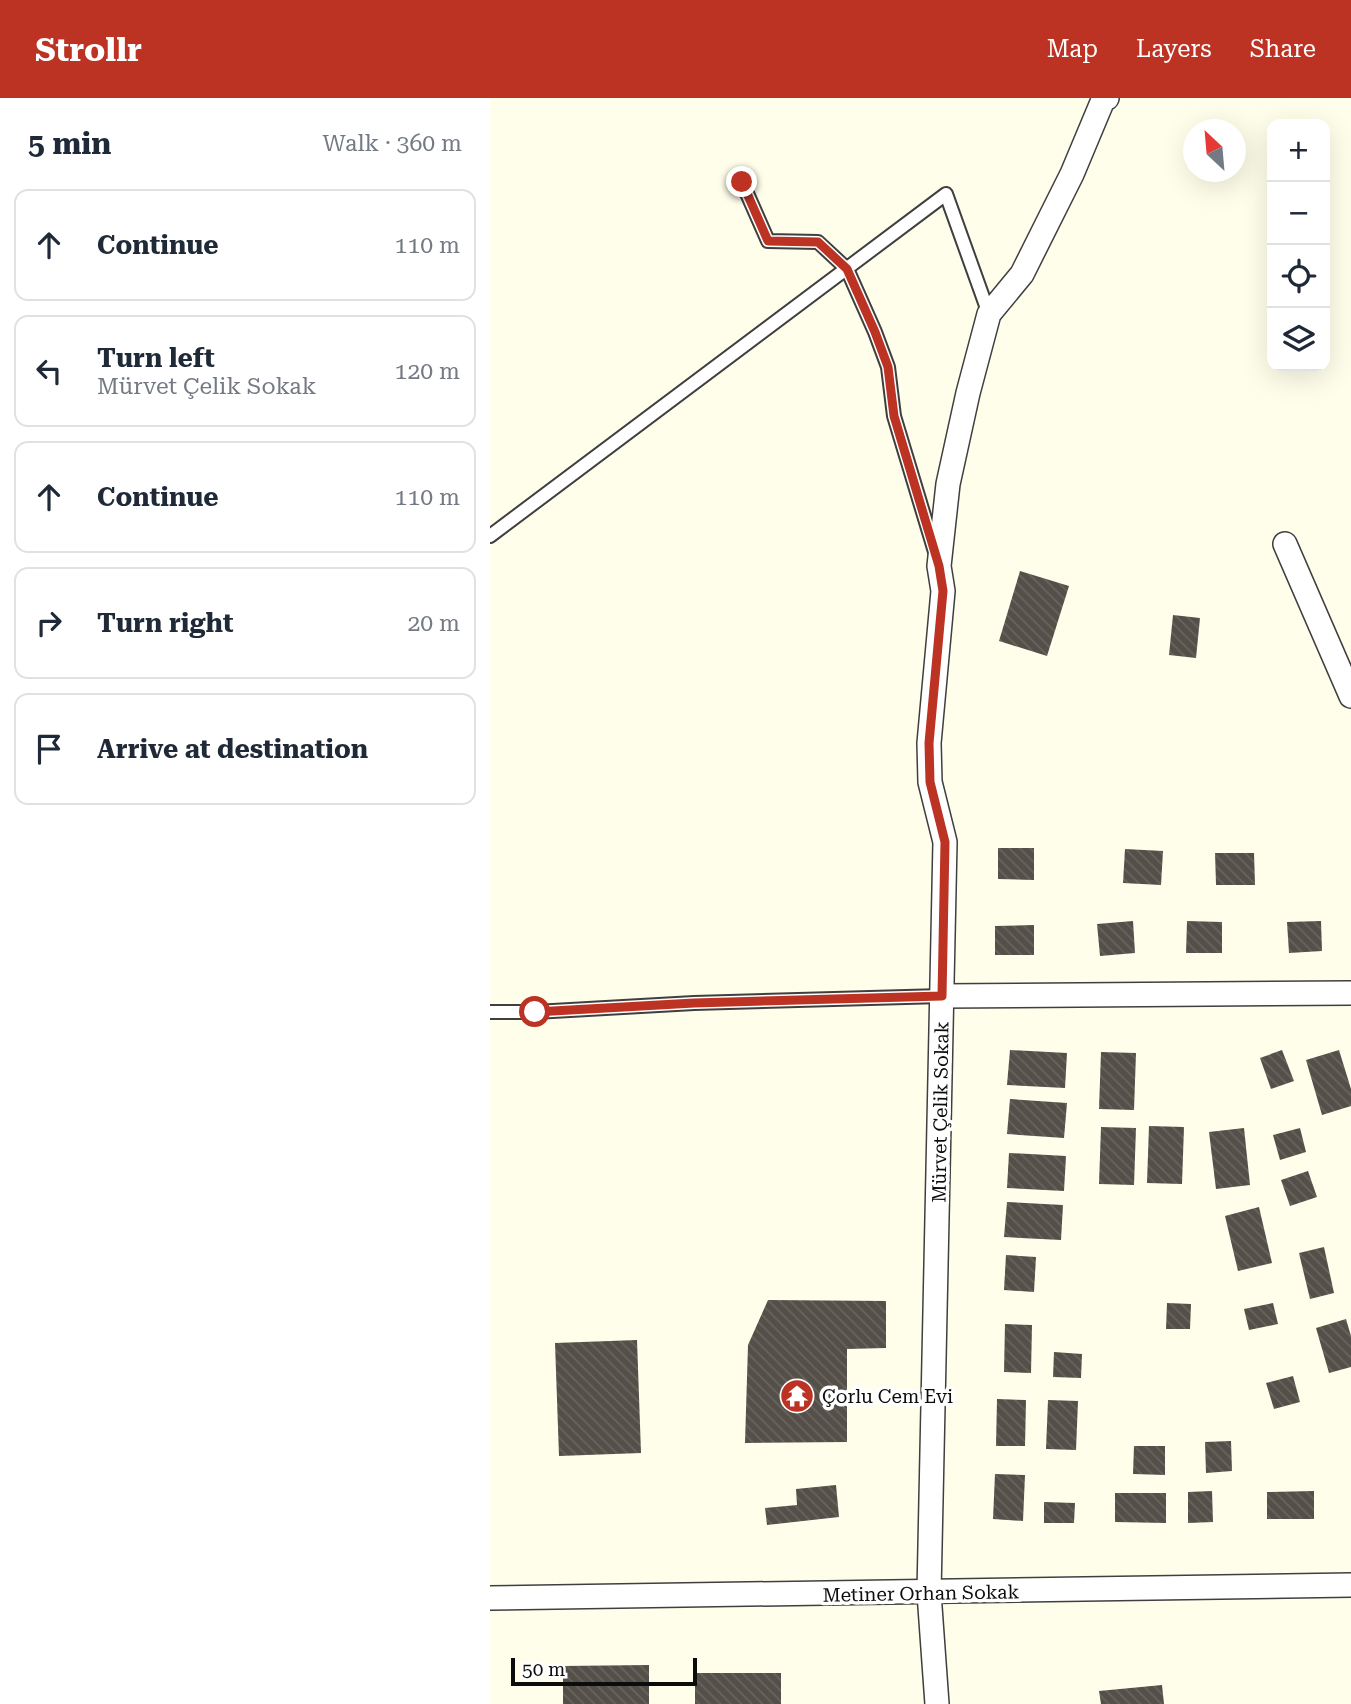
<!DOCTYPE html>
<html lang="en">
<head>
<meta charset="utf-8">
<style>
  body { margin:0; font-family:"Roboto Serif",serif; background:#f2f2f3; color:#1f2937 }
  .controls { position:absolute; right:21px; top:21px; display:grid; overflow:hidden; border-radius:14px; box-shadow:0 7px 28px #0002 }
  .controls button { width:63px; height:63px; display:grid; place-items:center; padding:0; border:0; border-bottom:2px solid #e0e1e3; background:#fff; color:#1f2937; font:35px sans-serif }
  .compass { position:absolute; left:693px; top:21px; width:63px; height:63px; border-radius:50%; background:#fff; box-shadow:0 7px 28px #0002; rotate:334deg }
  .scale { position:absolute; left:21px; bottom:18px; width:186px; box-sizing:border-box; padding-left:7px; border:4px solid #0c0c0c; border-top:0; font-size:19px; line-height:24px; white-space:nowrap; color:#0c0c0c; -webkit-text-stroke:5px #fff; paint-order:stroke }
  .stop { position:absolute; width:21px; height:21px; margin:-16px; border:5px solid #bc3223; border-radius:50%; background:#fff }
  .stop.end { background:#bc3223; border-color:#fff; box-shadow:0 2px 7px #0008 }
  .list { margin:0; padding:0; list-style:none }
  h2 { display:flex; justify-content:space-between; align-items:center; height:91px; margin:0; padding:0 28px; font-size:30px }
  h2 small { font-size:23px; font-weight:400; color:#747a83 }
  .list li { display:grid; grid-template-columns:46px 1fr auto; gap:21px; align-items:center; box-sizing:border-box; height:112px; margin:0 14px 14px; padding:0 14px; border:2px solid #e0e1e3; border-radius:14px }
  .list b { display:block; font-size:26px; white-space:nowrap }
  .list p { margin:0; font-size:23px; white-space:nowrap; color:#747a83 }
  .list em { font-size:23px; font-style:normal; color:#747a83 }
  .icon { flex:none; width:38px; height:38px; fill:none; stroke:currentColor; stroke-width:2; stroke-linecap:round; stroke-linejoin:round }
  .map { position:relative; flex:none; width:861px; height:1606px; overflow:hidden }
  header { display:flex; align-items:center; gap:42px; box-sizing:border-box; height:98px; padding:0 35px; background:#bc3223; color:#fff }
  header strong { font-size:33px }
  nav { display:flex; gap:38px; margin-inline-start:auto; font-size:24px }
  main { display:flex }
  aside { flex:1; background:#fff }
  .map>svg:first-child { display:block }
  .building { fill:url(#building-back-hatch) }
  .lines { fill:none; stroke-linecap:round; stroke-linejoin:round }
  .service-casing { stroke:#3f3f3f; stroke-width:16 }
  .minor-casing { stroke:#3f3f3f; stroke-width:26 }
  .service { stroke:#fff; stroke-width:12 }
  .minor { stroke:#fff; stroke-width:23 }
  .route { stroke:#bc3223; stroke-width:9 }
  .labels { text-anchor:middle; stroke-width:7; stroke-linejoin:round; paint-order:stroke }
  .street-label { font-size:19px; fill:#0c0c0c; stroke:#fff }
  .poi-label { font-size:19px; fill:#0c0c0c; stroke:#fff; text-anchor:start }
</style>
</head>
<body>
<header>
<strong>Strollr</strong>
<nav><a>Map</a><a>Layers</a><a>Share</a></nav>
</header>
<main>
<aside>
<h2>5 min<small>Walk · 360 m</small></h2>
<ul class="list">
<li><svg class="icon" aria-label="ahead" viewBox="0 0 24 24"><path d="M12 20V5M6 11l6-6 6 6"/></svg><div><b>Continue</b></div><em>110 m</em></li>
<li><svg class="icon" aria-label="left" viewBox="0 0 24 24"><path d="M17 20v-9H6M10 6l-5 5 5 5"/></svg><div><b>Turn left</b><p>Mürvet Çelik Sokak</p></div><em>120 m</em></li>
<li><svg class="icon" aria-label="ahead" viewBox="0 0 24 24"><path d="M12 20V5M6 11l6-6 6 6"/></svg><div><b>Continue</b></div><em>110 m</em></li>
<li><svg class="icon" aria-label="right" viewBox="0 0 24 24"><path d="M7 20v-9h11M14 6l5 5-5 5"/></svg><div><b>Turn right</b></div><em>20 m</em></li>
<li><svg class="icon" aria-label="arrive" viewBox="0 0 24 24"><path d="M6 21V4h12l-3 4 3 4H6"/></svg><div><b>Arrive at destination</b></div></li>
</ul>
</aside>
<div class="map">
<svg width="861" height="1606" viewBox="0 0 861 1606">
  <defs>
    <pattern id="building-back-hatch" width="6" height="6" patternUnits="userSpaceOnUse" patternTransform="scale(1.75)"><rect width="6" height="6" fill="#544f48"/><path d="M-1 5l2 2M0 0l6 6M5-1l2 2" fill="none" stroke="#68645e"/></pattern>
  </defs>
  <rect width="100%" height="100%" fill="#fffeea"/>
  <g class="building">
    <path d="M530,473L579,488L557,558L509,543Z"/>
    <path d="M683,517L710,520L706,560L679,557Z"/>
    <path d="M508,750H544V782L508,781Z"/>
    <path d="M635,751L673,753L671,787L633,785Z"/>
    <path d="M725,755H764L765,787H726Z"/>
    <path d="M643,823L645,855L610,858L607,826Z"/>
    <path d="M697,823L732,824V855H696Z"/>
    <path d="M831,823L832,853L799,855L797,824Z"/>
    <path d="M544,827V857H505V828Z"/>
    <path d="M520,952L577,955L575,990L517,987Z"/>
    <path d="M792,952L804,983L781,991L770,960Z"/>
    <path d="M849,952L861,991V1008L832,1017L816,962Z"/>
    <path d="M611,954L646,955L644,1012L609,1011Z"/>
    <path d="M520,1001L577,1005L574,1040L517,1036Z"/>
    <path d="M659,1028L694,1029L692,1086L657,1085Z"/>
    <path d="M611,1029L646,1030L644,1087L609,1086Z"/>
    <path d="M754,1030L760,1087L726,1091L719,1034Z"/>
    <path d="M810,1030L816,1054L790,1062L783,1037Z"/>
    <path d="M519,1055L576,1058L574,1093L517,1090Z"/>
    <path d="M818,1073L827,1099L800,1108L791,1082Z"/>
    <path d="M517,1104L573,1107L571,1142L514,1139Z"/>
    <path d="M769,1109L782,1165L748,1173L735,1118Z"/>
    <path d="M834,1149L844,1195L820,1201L809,1155Z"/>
    <path d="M516,1157L546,1159L544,1194L514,1192Z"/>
    <path d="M278,1202L396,1203V1250L357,1251V1344L255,1345L258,1247Z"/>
    <path d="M677,1205L701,1206L700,1231H676Z"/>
    <path d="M783,1205L788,1226L759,1232L754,1211Z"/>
    <path d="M856,1221L861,1238V1269L839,1275L826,1230Z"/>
    <path d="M515,1226L542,1227L541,1275L514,1274Z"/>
    <path d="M147,1242L151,1355L69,1358L65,1245Z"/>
    <path d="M564,1254L592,1256L591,1280L563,1279Z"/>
    <path d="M803,1278L810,1304L784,1311L776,1285Z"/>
    <path d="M507,1301L536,1302L535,1348H506Z"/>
    <path d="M558,1302L588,1303L586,1352L556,1351Z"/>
    <path d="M741,1343L742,1373L716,1375L715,1344Z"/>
    <path d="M644,1348H675V1377L643,1376Z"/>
    <path d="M505,1376L535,1377L533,1423L503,1421Z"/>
    <path d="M346,1387L349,1419L277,1427L275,1410L307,1407L306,1391Z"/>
    <path d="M722,1393L723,1424L698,1425V1394Z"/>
    <path d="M824,1393V1421H777V1394Z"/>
    <path d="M625,1395H676V1425L625,1424Z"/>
    <path d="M554,1404L585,1405L584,1425H554Z"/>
    <path d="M159,1567V1606H73V1568Z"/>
    <rect x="205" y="1575" width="86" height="31"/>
    <path d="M672,1587L674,1606H611L609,1593Z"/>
  </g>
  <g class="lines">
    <g class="service-casing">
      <g id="service">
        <path d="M252,84L278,143L328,144L357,171L385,234L398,269L404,318L445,454"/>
        <path d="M0,438L456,96L499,216"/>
        <path d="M0,914H45L204,905L452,898"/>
      </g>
    </g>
    <g class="minor-casing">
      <g id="minor">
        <path d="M795,446L861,598"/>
        <path d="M452,898L861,895"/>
        <path d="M0,1500L861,1487"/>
        <path d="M447,1606L439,1495L455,744L440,684L439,645L453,493L449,468L458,386L478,295L499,216L532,176L582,76L613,2L617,0"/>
      </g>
    </g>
    <use href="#service" class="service"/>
    <use href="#minor" class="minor"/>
  </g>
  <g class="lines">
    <path class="route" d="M45,914L204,905L452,898L455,744L440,684L439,645L453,493L449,468L404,318L398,269L385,234L357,171L328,144L278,143L252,84"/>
  </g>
  <defs>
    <g id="temple-disc" transform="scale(1.75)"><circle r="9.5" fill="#bc3223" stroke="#fff"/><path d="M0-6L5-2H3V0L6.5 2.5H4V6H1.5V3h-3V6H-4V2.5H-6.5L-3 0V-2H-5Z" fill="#fff"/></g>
  </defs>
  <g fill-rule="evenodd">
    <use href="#temple-disc" x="307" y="1298"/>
  </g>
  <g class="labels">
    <g class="street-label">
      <text transform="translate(450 1014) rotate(-89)" y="7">Mürvet Çelik Sokak</text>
      <text transform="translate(431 1495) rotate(-1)" y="7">Metiner Orhan Sokak</text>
    </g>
    <g class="poi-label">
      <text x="332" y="1305">Çorlu Cem Evi</text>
    </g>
  </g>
</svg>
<div class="controls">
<button>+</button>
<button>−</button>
<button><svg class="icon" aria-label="locate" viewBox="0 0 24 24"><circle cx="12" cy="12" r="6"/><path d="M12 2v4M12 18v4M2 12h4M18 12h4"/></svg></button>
<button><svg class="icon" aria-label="layers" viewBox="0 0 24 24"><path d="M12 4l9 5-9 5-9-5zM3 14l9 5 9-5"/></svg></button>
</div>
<svg class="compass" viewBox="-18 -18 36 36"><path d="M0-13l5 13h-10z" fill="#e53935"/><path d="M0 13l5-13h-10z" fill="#747a83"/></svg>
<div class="scale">50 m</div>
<div class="stop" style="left:45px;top:914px"></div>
<div class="stop end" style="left:252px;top:84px"></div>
</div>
</main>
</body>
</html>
